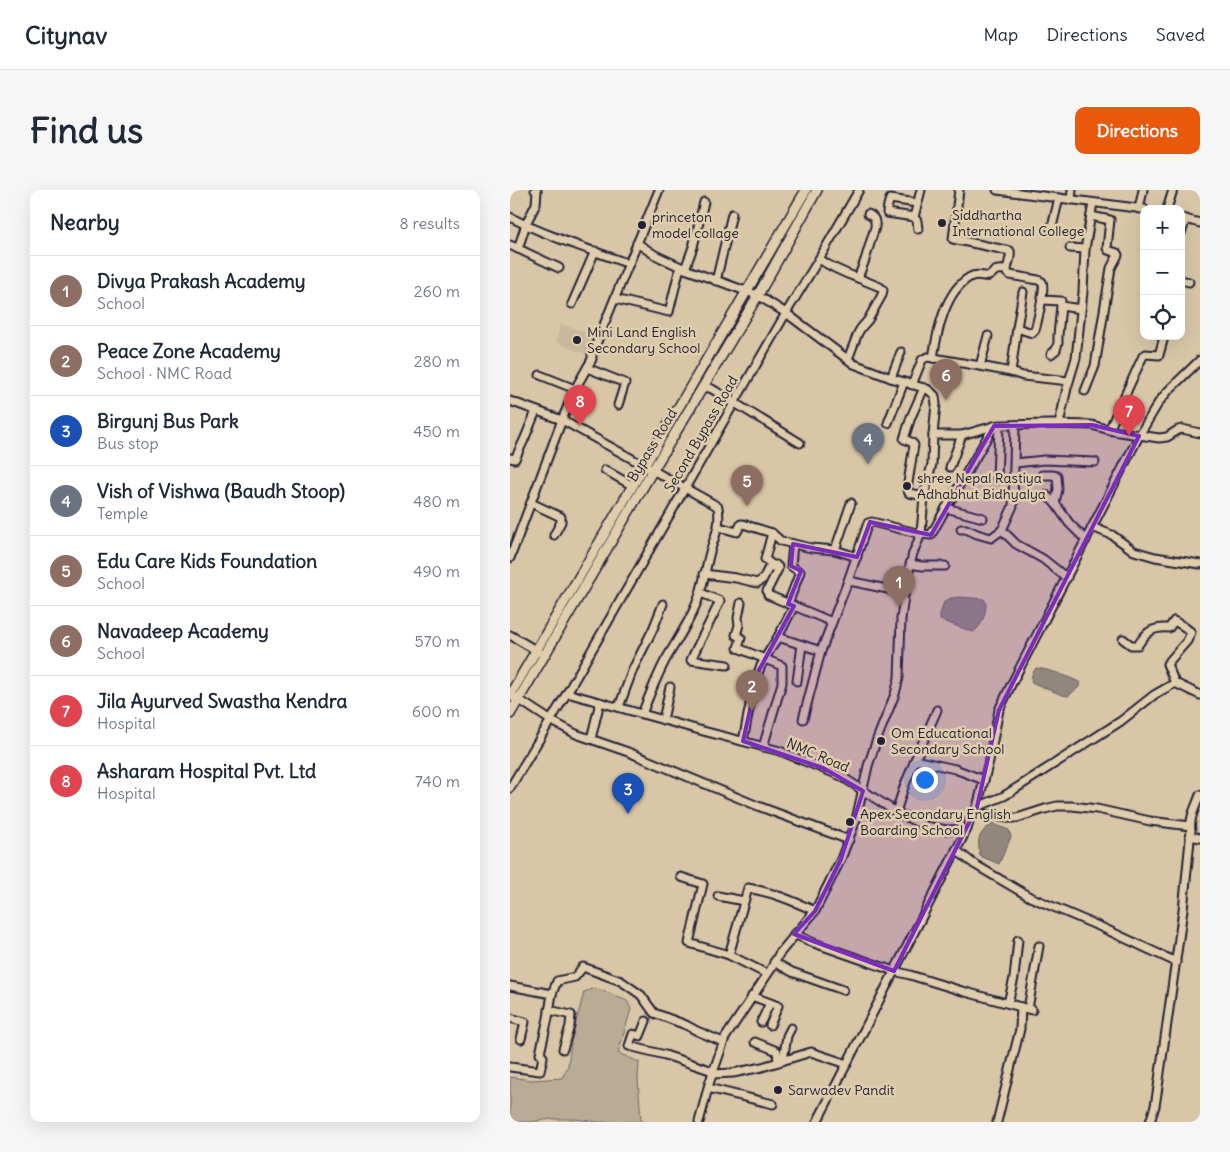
<!DOCTYPE html>
<html lang="en">
<head>
<meta charset="utf-8">
<style>
  body { margin:0; font-family:Delius,sans-serif; background:#f6f6f7; color:#1f2937 }
  .controls { position:absolute; right:15px; top:15px; display:grid; overflow:hidden; border-radius:10px; box-shadow:0 5px 20px #0002 }
  .controls button { width:45px; height:45px; display:grid; place-items:center; padding:0; border:0; border-bottom:1px solid #e0e1e3; background:#fff; color:#1f2937; font:25px sans-serif }
  .you { position:absolute; left:414px; top:589px; width:18px; height:18px; margin:-12px; border:4px solid #fff; border-radius:50%; background:#1a73e8; box-shadow:0 0 0 8px #1a73e833 }
  .badge { display:grid; place-items:center; width:32px; height:32px; border-radius:50%; background:#ea580c; color:#fff; font-size:16px; font-weight:700 }
  .pin { position:absolute; translate:-50% -41px; filter:drop-shadow(0 1px 2px #0008) }
  .pin::after { content:''; position:absolute; top:26px; width:18px; height:15px; background:inherit; clip-path:polygon(0 0,100% 0,50% 100%) }
  .list { margin:0; padding:0; list-style:none }
  h2 { display:flex; justify-content:space-between; align-items:center; height:65px; margin:0; padding:0 20px; font-size:21px }
  h2 small { font-size:16px; font-weight:400; color:#747a83 }
  .list li { display:grid; grid-template-columns:32px 1fr auto; gap:15px; align-items:center; box-sizing:border-box; height:70px; padding:0 20px; border-top:1px solid #e0e1e3 }
  .list b { display:block; font-size:19px; white-space:nowrap }
  .list p { margin:0; font-size:16px; white-space:nowrap; color:#747a83 }
  .list em { font-size:16px; font-style:normal; color:#747a83 }
  .icon { flex:none; width:28px; height:28px; fill:none; stroke:currentColor; stroke-width:2; stroke-linecap:round; stroke-linejoin:round }
  .map { position:relative; flex:none; width:690px; height:932px; overflow:hidden; border-radius:10px }
  header { display:flex; align-items:center; gap:30px; box-sizing:border-box; height:70px; padding:0 25px; background:#fff; border-bottom:1px solid #e0e1e3 }
  header strong { font-size:24px }
  nav { display:flex; gap:28px; margin-inline-start:auto; font-size:18px }
  .intro { display:flex; align-items:center; justify-content:space-between; box-sizing:border-box; height:120px; padding:0 30px }
  h1 { margin:0; font-size:35px }
  .button { padding:12px 22px; border-radius:10px; background:#ea580c; color:#fff; font-size:18px; font-weight:700 }
  main { display:flex; gap:30px; padding:0 30px }
  aside { flex:1; background:#fff; border-radius:10px; box-shadow:0 5px 20px #0002 }
  .map>svg:first-child { display:block }
  .built { fill:#c9b89e }
  .green { fill:#baab95; stroke:#6e6668 }
  .water { fill:#92877d; stroke:#655f63 }
  .lines { fill:none; stroke-linecap:round; stroke-linejoin:round }
  .minor-casing { stroke:#22223b; stroke-width:11 }
  .major-casing { stroke:#22223b; stroke-width:12 }
  .minor { stroke:#e0cdab; stroke-width:7 }
  .major { stroke:#e0cdab; stroke-width:9 }
  .marked { fill:#7b2cbf; fill-opacity:0.2; stroke:#7b2cbf; stroke-width:4; stroke-linejoin:round }
  .poi-dot { fill:#22223b; stroke:#e0cdab; stroke-width:2 }
  .labels { text-anchor:middle; stroke-width:5; stroke-linejoin:round; paint-order:stroke }
  .poi-label { font-size:14px; fill:#22223b; stroke:#e0cdab; text-anchor:start }
  .street-label { font-size:14px; fill:#22223b; stroke:#e0cdab }
</style>
</head>
<body>
<header>
<strong>Citynav</strong>
<nav><a>Map</a><a>Directions</a><a>Saved</a></nav>
</header>
<div class="intro"><h1>Find us</h1><a class="button">Directions</a></div>
<main>
<aside>
<h2>Nearby<small>8 results</small></h2>
<ul class="list">
<li><span class="badge" style="background:#8d6e63">1</span><div><b>Divya Prakash Academy</b><p>School</p></div><em>260 m</em></li>
<li><span class="badge" style="background:#8d6e63">2</span><div><b>Peace Zone Academy</b><p>School · NMC Road</p></div><em>280 m</em></li>
<li><span class="badge" style="background:#1a4fb4">3</span><div><b>Birgunj Bus Park</b><p>Bus stop</p></div><em>450 m</em></li>
<li><span class="badge" style="background:#6b7280">4</span><div><b>Vish of Vishwa (Baudh Stoop)</b><p>Temple</p></div><em>480 m</em></li>
<li><span class="badge" style="background:#8d6e63">5</span><div><b>Edu Care Kids Foundation</b><p>School</p></div><em>490 m</em></li>
<li><span class="badge" style="background:#8d6e63">6</span><div><b>Navadeep Academy</b><p>School</p></div><em>570 m</em></li>
<li><span class="badge" style="background:#e0444e">7</span><div><b>Jila Ayurved Swastha Kendra</b><p>Hospital</p></div><em>600 m</em></li>
<li><span class="badge" style="background:#e0444e">8</span><div><b>Asharam Hospital Pvt. Ltd</b><p>Hospital</p></div><em>740 m</em></li>
</ul>
</aside>
<div class="map">
<svg width="690" height="932" viewBox="0 0 690 932">
  <rect width="100%" height="100%" fill="#d8c6a7"/>
  <filter id="ink" filterUnits="userSpaceOnUse"><feTurbulence type="fractalNoise" baseFrequency=".02" numOctaves="2"/><feDisplacementMap in="SourceGraphic" scale="10" xChannelSelector="R" yChannelSelector="G"/><feConvolveMatrix kernelMatrix="1 2 1 2 8 2 1 2 1" color-interpolation-filters="sRGB"/></filter>
  <g filter="url(#ink)">
    <path class="built" d="M51,134L89,147L81,167L46,152Z"/>
    <path class="green" d="M84,798L99,803L117,811L121,819L108,863L129,872L128,889L131,930L133,932H88L65,929H42L19,932H0V887L21,890L52,888L58,876L61,852L74,802Z"/>
    <g class="water">
      <path d="M450,407L474,409L476,413C476,423 472,437 463,442L430,430V424L434,412L441,408Z"/>
      <path d="M526,478C541,480 558,486 571,493L568,498L558,506L552,505L521,492L522,484Z"/>
      <path d="M481,633L499,640L501,647L489,674L470,666C467,646 468,647 481,633Z"/>
    </g>
    <g class="lines">
      <g class="minor-casing">
        <g id="minor">
          <path d="M449,0L443,49L500,61C502,68 496,76 497,83L500,85L528,90C530,91 531,91 532,92C536,96 527,133 525,140L522,143L507,138L513,102"/>
          <path d="M487,0L634,19"/>
          <path d="M561,10L562,0"/>
          <path d="M629,19L633,0"/>
          <path d="M657,19L663,0"/>
          <path d="M0,27C38,47 79,59 119,74"/>
          <path d="M404,27L377,23L378,15L380,9L407,13"/>
          <path d="M671,28L690,33"/>
          <path d="M408,39L407,31L404,27L411,0"/>
          <path d="M541,41L549,8"/>
          <path d="M671,43L676,29"/>
          <path d="M127,53L145,65L175,79L247,105L276,123L344,174L381,188L417,199L421,202L425,206L426,214L423,245L422,274L414,306L411,344L403,363L399,380L394,406L391,429L389,488L385,504L367,549L358,576L346,630L331,669L305,721L269,764L261,779L215,848L199,894L189,932"/>
          <path d="M0,55L49,78"/>
          <path d="M560,58L575,59"/>
          <path d="M8,59L16,34L26,14L27,1L25,0"/>
          <path d="M309,69C321,77 334,83 348,88L355,70L365,37C366,30 364,27 358,24"/>
          <path d="M175,79L183,57L194,12"/>
          <path d="M671,90L679,92"/>
          <path d="M206,91L222,24"/>
          <path d="M105,109L159,122L170,77"/>
          <path d="M532,110L551,111V116L571,119"/>
          <path d="M62,114L85,61"/>
          <path d="M541,164L546,160L548,153V145L551,116"/>
          <path d="M423,168C427,142 435,101 460,87C467,83 473,87 479,86C482,85 483,82 485,81C488,79 493,80 497,80"/>
          <path d="M338,169L348,143L351,138L358,130L372,105L373,100L370,97L348,88"/>
          <path d="M470,176L478,146"/>
          <path d="M77,178L115,193L108,215"/>
          <path d="M501,182L507,138"/>
          <path d="M30,185L65,199"/>
          <path d="M442,186L443,172"/>
          <path d="M381,188L391,162"/>
          <path d="M402,195L412,170L415,168L418,167L470,176L501,182L513,186L559,191"/>
          <path d="M193,196L202,199L290,253"/>
          <path d="M414,198L401,227L394,249L401,252L404,255L397,299L399,303L414,306"/>
          <path d="M575,201L585,176L601,78L608,65L607,63L598,60L597,58L600,30L581,26"/>
          <path d="M0,211L52,230L202,313L208,317C211,336 205,345 200,362C195,380 193,400 185,417C177,436 165,453 155,471C146,488 139,506 132,524"/>
          <path d="M378,233L394,192"/>
          <path d="M549,234L557,198L566,168L573,102L575,59L583,13"/>
          <path d="M505,235L503,316L492,340L506,354L533,369L557,388"/>
          <path d="M599,240L633,166L636,164L649,165L654,147"/>
          <path d="M423,245H452L484,236L494,235L542,234L582,235L603,241L649,248L657,247L668,240L672,239L690,243"/>
          <path d="M0,268L5,269L14,250L26,221"/>
          <path d="M505,273L534,270L585,272"/>
          <path d="M440,277L452,245"/>
          <path d="M95,280L123,296"/>
          <path d="M532,285H542L547,286L548,299L545,313"/>
          <path d="M487,289L489,235"/>
          <path d="M536,305L545,313L559,333L576,350"/>
          <path d="M21,313L51,327V332L44,345"/>
          <path d="M436,318L473,328"/>
          <path d="M209,337L227,342L231,334H233L262,343L271,351L301,358L325,360L347,367"/>
          <path d="M582,337L602,345L624,361L645,367L690,374"/>
          <path d="M451,339H456L467,344L481,348L492,340"/>
          <path d="M262,343L255,369L261,374L268,377V379L257,401L258,405L322,432"/>
          <path d="M325,360L341,313"/>
          <path d="M0,368L52,230L65,199L82,169V164L149,0"/>
          <path d="M400,374L412,376H435"/>
          <path d="M194,384L226,388L247,393L253,389L258,379L266,375"/>
          <path d="M338,391C357,394 376,400 395,402"/>
          <path d="M191,403L210,411C201,431 190,450 181,470L217,475"/>
          <path d="M231,413L228,428L229,435L226,445L231,448L228,458L272,476V493L253,557"/>
          <path d="M278,414L290,382L281,376L283,354"/>
          <path d="M0,445L34,465"/>
          <path d="M268,447L284,416"/>
          <path d="M613,449L621,455H628C637,441 643,437 659,438L664,431L673,436L681,442L677,451L657,474L665,493"/>
          <path d="M287,491L292,455"/>
          <path d="M57,503L193,541L270,561L331,586L386,622L415,636L437,640L457,639L461,626L474,624L497,628H507L535,619L547,616H562L587,619L640,631L680,636"/>
          <path d="M8,509L40,530L66,544L118,562L248,616L339,650"/>
          <path d="M109,517L123,479L143,439L153,414"/>
          <path d="M293,529L311,461"/>
          <path d="M153,530L160,497"/>
          <path d="M81,549L90,512"/>
          <path d="M233,551C238,527 241,501 250,478C255,467 262,457 268,447L311,461L338,391L358,333L362,332L411,344L421,345L436,318L484,236"/>
          <path d="M405,570L427,520"/>
          <path d="M0,598L57,503L276,123L309,69L349,0"/>
          <path d="M467,617L494,606L611,531L644,505L665,493L690,505"/>
          <path d="M386,622L394,597L405,570L445,579L474,590"/>
          <path d="M461,626L467,617L479,571L489,520L501,495L630,244L649,212L658,201L690,170"/>
          <path d="M680,646L690,648"/>
          <path d="M446,660L464,674L520,707L593,738L666,772"/>
          <path d="M171,687L193,694L179,753L219,765L257,784"/>
          <path d="M208,706L234,711"/>
          <path d="M284,744L304,753L384,781L400,785L452,801L522,820"/>
          <path d="M219,765L238,698C264,703 281,710 305,721"/>
          <path d="M264,772L282,782L333,800"/>
          <path d="M0,796L42,804L47,791L65,787L73,777L111,791L131,805L144,823L176,835L187,841L213,852"/>
          <path d="M242,806L268,816L260,835"/>
          <path d="M498,813L504,788L508,750"/>
          <path d="M518,819L529,756"/>
          <path d="M39,820L61,825L60,836L53,859"/>
          <path d="M0,828L15,832L11,849"/>
          <path d="M136,831L130,846L123,844L119,856L155,865L203,881"/>
          <path d="M251,832L260,813"/>
          <path d="M245,852L267,861L268,872"/>
          <path d="M273,870L277,846L281,838"/>
          <path d="M0,877L30,881L33,867L30,864L31,859L38,828L42,804"/>
          <path d="M202,884L223,883L252,877L301,862L337,874"/>
          <path d="M198,898L263,914"/>
          <path d="M307,932L457,639"/>
          <path d="M487,932L510,839L511,817"/>
          <path d="M640,932L645,916L648,897L673,720L681,640C679,628 686,616 690,605"/>
        </g>
      </g>
      <g class="major-casing">
        <g id="major">
          <path d="M8,509L0,505L296,0"/>
          <path d="M0,524L143,280L244,112L307,0"/>
        </g>
      </g>
      <use href="#minor" class="minor"/>
      <use href="#major" class="major"/>
    </g>
  </g>
  <path class="marked" d="M582,235L629,246L489,520L467,617L384,781L284,744L305,721L331,669L353,601L313,578L233,551L249,480L284,416L278,414L291,381L281,376L283,354L347,367L360,332L421,345L484,236Z"/>
  <g class="poi-dot">
    <circle cx="432" cy="33" r="5"/>
    <circle cx="132" cy="35" r="5"/>
    <circle cx="67" cy="150" r="5"/>
    <circle cx="397" cy="296" r="5"/>
    <circle cx="371" cy="551" r="5"/>
    <circle cx="340" cy="632" r="5"/>
    <circle cx="268" cy="900" r="5"/>
  </g>
  <g class="labels">
    <g class="poi-label">
      <text x="442" y="30">Siddhartha<tspan x="442" dy="16">International College</tspan></text>
      <text x="142" y="32">princeton<tspan x="142" dy="16">model collage</tspan></text>
      <text x="77" y="147">Mini Land English<tspan x="77" dy="16">Secondary School</tspan></text>
      <text x="407" y="293">shree Nepal Rastiya<tspan x="407" dy="16">Adhabhut Bidhyalya</tspan></text>
      <text x="381" y="548">Om Educational<tspan x="381" dy="16">Secondary School</tspan></text>
      <text x="350" y="629">Apex Secondary English<tspan x="350" dy="16">Boarding School</tspan></text>
      <text x="278" y="905">Sarwadev Pandit</text>
    </g>
    <g class="street-label">
      <text transform="translate(191 244) rotate(-60)" y="5">Second Bypass Road</text>
      <text transform="translate(142 255) rotate(-59)" y="5">Bypass Road</text>
      <text transform="translate(308 565) rotate(23)" y="5">NMC Road</text>
    </g>
  </g>
</svg>
<div class="controls">
<button>+</button>
<button>−</button>
<button><svg class="icon" aria-label="locate" viewBox="0 0 24 24"><circle cx="12" cy="12" r="6"/><path d="M12 2v4M12 18v4M2 12h4M18 12h4"/></svg></button>
</div>
<div class="you"></div>
<div class="pin badge" style="left:389px;top:417px;background:#8d6e63">1</div>
<div class="pin badge" style="left:242px;top:521px;background:#8d6e63">2</div>
<div class="pin badge" style="left:118px;top:624px;background:#1a4fb4">3</div>
<div class="pin badge" style="left:358px;top:274px;background:#6b7280">4</div>
<div class="pin badge" style="left:237px;top:316px;background:#8d6e63">5</div>
<div class="pin badge" style="left:436px;top:210px;background:#8d6e63">6</div>
<div class="pin badge" style="left:619px;top:246px;background:#e0444e">7</div>
<div class="pin badge" style="left:70px;top:236px;background:#e0444e">8</div>
</div>
</main>
</body>
</html>
